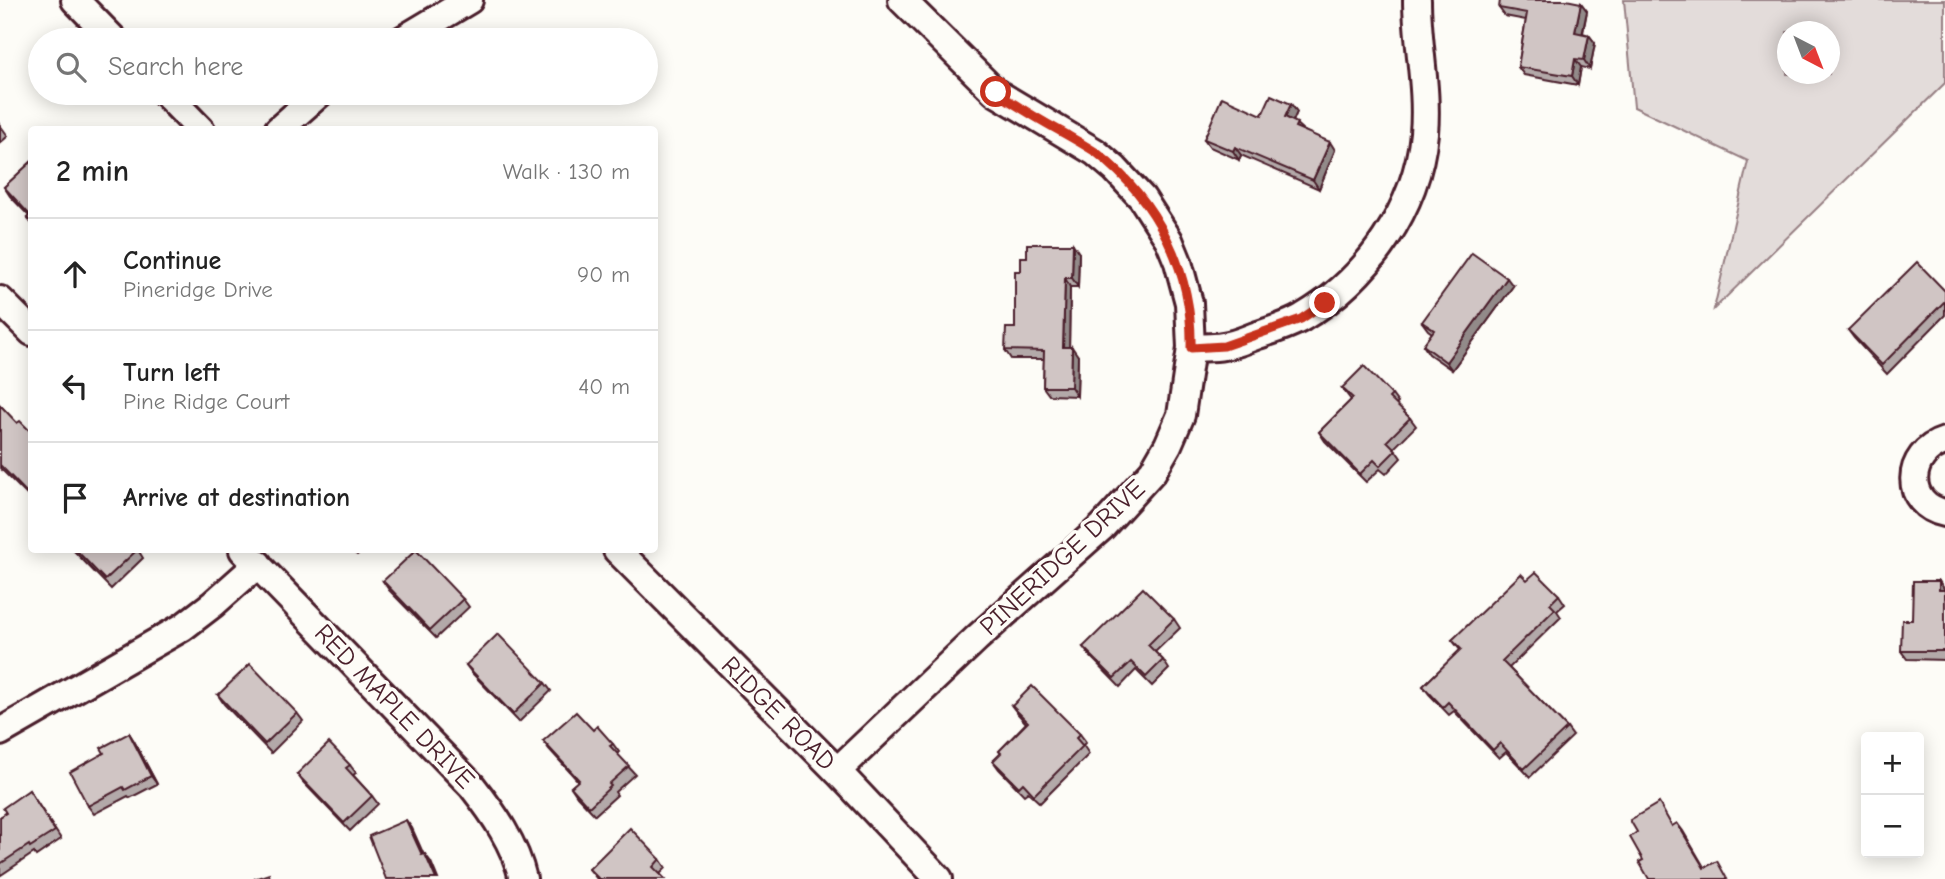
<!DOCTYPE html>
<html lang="en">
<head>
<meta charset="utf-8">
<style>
  body { margin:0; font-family:"Comic Neue",sans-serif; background:#f2f2f2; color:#222 }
  .controls { position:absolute; right:21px; bottom:21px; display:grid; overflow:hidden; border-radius:7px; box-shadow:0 4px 18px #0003 }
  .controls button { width:63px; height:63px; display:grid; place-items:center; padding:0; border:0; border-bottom:2px solid #e0e0e0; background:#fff; color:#222; font:35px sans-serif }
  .compass { position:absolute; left:1777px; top:21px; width:63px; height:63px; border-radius:50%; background:#fff; box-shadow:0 4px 18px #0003; rotate:138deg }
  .stop { position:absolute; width:21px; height:21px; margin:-16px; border:5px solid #c8321e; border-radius:50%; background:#fff }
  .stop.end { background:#c8321e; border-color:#fff; box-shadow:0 2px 7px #0008 }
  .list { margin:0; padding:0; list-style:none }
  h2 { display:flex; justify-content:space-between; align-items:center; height:91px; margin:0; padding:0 28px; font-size:30px }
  h2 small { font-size:23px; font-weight:400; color:#767676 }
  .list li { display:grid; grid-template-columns:46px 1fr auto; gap:21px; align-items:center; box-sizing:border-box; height:112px; padding:0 28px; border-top:2px solid #e0e0e0 }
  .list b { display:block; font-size:26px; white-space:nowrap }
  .list p { margin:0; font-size:23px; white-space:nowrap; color:#767676 }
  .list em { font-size:23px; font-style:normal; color:#767676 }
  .icon { flex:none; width:38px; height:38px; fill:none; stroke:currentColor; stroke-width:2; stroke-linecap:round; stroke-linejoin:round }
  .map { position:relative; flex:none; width:1945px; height:879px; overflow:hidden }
  .search { position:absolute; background:#fff; box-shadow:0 4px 18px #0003; left:28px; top:28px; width:630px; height:77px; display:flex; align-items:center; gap:18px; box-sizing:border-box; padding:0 24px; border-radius:38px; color:#767676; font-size:26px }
  .panel { position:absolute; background:#fff; box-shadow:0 4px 18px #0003; left:28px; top:126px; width:630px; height:427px; border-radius:7px }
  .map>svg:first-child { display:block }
  .green { fill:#e3dcda; stroke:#967e82; stroke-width:2; fill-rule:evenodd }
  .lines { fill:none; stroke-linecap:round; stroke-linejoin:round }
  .minor-casing { stroke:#4a1f2b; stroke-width:32 }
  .minor { stroke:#fdfcf7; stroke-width:26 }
  .wall { fill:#b3a9a9; stroke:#4a1f2b; stroke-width:2 }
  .shaded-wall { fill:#928a89; stroke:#4a1f2b; stroke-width:2 }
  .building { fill:#d0c5c4; stroke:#4a1f2b; stroke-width:2 }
  .route { stroke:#c8321e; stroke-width:9 }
  .labels { text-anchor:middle; stroke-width:7; stroke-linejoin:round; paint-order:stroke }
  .street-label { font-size:26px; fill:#4a1f2b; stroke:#fdfcf7 }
</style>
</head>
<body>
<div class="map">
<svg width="1945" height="879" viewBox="0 0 1945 879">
  <rect width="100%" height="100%" fill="#fdfcf7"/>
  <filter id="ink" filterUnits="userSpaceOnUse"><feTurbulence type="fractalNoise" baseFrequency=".0143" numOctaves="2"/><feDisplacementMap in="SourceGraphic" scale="14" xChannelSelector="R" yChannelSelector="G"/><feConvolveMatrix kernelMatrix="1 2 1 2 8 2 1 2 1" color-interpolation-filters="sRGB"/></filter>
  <g filter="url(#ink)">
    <path class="green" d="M1624,0H1945V83L1714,309L1748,161L1634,107ZM1787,32H1829V74H1787Z"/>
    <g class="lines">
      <g class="minor-casing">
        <g id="minor">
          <path d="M75,0L114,40"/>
          <path d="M402,40L469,0"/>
          <path d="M165,93L201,130"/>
          <path d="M278,130L320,93"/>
          <path d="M0,300L32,332"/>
          <path d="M1191,348C1202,347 1213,348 1223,346C1235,345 1247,339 1258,335C1273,330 1290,325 1303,317C1368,279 1417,208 1424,133C1428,88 1417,44 1417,0"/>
          <path d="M1945,441C1905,453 1903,505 1945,513"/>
          <path d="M243,550L472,786C494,814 515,844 523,879"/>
          <path d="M617,550L837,771L939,879"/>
          <path d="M0,732L183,627L213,604L258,564"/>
          <path d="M837,771L977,638L1102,527L1153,471L1168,445L1181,415L1191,348L1189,303L1178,262L1169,240L1142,198L1115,169L1095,152L995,92L902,0"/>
        </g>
      </g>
      <use href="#minor" class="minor"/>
    </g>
    <g class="wall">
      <path d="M1581,3L1587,11L1583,33L1589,35L1595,43L1590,69L1581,67L1578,85L1524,75L1518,67L1526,20L1505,16L1499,8Z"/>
      <path d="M1291,104L1297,112L1293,121L1303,130L1335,150L1319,189L1241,155L1239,160L1210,147L1204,139Z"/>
      <path d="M0,125L8,136L0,143Z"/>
      <path d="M32,161V224L27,218L29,216L10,196L4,187Z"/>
      <path d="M1079,253L1078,287H1070L1069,347L1078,356L1077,396L1049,395L1043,387L1044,359H1011L1005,350L1015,328L1021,271L1027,257Z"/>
      <path d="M1513,286L1452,370L1429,354L1423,345L1432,333L1428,330L1422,322Z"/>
      <path d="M1945,291V315L1887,374L1854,338L1848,330Z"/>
      <path d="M1342,388L1392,395L1398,403L1396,405L1410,418L1416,426L1394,448L1401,458L1386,474L1380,469L1366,482L1325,441L1319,432L1351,400Z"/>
      <path d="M0,405L17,423L32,433V500L0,468Z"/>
      <path d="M73,550H138L143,558L111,589Z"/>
      <path d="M351,550H363L357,555Z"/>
      <path d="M1527,580L1559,595L1565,604L1557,611L1561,617L1509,668L1567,728L1573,736L1530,777L1506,752L1499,758L1454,711L1449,715L1429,694L1423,686L1460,650L1452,640Z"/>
      <path d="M383,581L463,599L469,607L436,638L389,590Z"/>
      <path d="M1945,590V660L1907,659L1901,651L1912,620Z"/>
      <path d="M1174,619L1180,628L1155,652L1163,660L1169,669L1152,686L1136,670L1120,687L1089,655L1083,647Z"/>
      <path d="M466,665L545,683L551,691L519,722L472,673Z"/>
      <path d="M218,695L297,713L303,721L271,753L224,704Z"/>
      <path d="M1012,706L1080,734L1086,742L1083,745L1089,754L1040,803L1028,792L1024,795L999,769L993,761L1001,754L999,751L1026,723L1018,714Z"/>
      <path d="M593,730L613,744L619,752L617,754L635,774L615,792L617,795L595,815L577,796L571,787L578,781L549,749L543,741Z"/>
      <path d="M129,733L134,741L157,784L130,798L128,796L94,814L88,806L104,753Z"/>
      <path d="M350,765L356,773L353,775L372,796L378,804L350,831L303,782L297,774Z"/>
      <path d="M29,790L61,839L36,856L34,853L1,875L0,873V817L6,813Z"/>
      <path d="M660,859L666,868L660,874L665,879H597L589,869Z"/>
    </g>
    <g class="shaded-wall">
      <path d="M1581,3L1587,11L1581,40L1575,32Z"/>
      <path d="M1589,35L1595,43L1590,69L1584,60Z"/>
      <path d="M1575,59L1581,67L1578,85L1572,76Z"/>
      <path d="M1291,104L1297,112L1291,126L1285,117Z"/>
      <path d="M1330,142L1335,150L1319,189L1313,180Z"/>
      <path d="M1235,147L1241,155L1239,160L1233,151Z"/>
      <path d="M1073,244L1079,253L1078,287L1072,278Z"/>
      <path d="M1065,278L1070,287L1069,355L1063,347Z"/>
      <path d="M1507,278L1513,286L1452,370L1446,362Z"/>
      <path d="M1072,347L1078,356L1077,396L1071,387Z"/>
      <path d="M1939,581L1945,590V599L1939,590Z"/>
      <path d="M129,733L134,741L157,784L151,776Z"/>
      <path d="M406,820L412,828L428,864L422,855Z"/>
      <path d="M1677,823L1683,831L1710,877L1704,868Z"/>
      <path d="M425,854L431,862L438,879H436Z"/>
    </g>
    <g class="building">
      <path d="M1500,0H1566L1581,3L1575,32L1589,35L1584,60L1575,59L1572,76L1518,67L1527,13L1499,8Z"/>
      <path d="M1271,95L1291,104L1285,117L1297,123L1295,127L1330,142L1313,180L1235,147L1233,151L1204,139L1222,97L1262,115Z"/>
      <path d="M32,161V222L27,218L30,215L4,187Z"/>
      <path d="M1027,244H1073L1072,278H1065L1063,347H1072L1071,387H1043L1044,351L1005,350L1006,328H1015V271H1021V257H1027Z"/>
      <path d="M1472,253L1507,278L1446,362L1423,345L1434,330L1422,322Z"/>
      <path d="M1917,262L1945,291V301L1882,365L1848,330Z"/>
      <path d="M1364,366L1392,395L1389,398L1410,418L1387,441L1396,450L1380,466L1374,460L1360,474L1319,432L1353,398L1342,388Z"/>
      <path d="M0,405L17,423L20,421L32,433V498L0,465Z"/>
      <path d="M76,550H137L105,580Z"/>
      <path d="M416,550L463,599L430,630L383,581Z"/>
      <path d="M1536,572L1559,595L1550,604L1555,609L1502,661L1567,728L1524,769L1500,743L1493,750L1448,702L1443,707L1423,686L1461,649L1452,640L1521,574L1527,580Z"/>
      <path d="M1913,581H1939V590H1945V651H1901L1902,620H1912Z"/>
      <path d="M1143,588L1174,619L1148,645L1163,660L1146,677L1131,662L1114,678L1083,647Z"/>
      <path d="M498,634L545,683L513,714L466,665Z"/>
      <path d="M250,664L297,713L265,744L218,695Z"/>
      <path d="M1032,686L1080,734L1076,738L1083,746L1034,795L1023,783L1019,787L993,761L1001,753L999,751L1028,722L1012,706Z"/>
      <path d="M576,712L593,730L597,726L613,744L610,746L629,766L609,784L611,786L589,807L571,787L579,780L543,741Z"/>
      <path d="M129,733L151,776L125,790L123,787L88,806L70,772L104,753L101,748Z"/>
      <path d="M329,743L350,765L346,768L372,796L344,823L297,774Z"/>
      <path d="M29,790L55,831L30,847L29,845L0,864V817L6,813L3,808Z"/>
      <path d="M1659,803L1672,826L1677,823L1704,868L1717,861L1727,879H1649L1639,862L1643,860L1630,837L1637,832L1630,820Z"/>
      <path d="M406,820L422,855L425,854L436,879H386L369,836Z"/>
      <path d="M630,828L660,859L653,867L665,879H599L589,869Z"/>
      <path d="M269,874L270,879H254Z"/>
    </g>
  </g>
  <g class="lines" filter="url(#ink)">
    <path class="route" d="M996,92C1017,106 1038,119 1060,131C1072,138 1085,145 1097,153C1157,200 1193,271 1191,348L1224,346L1301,319L1325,303"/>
  </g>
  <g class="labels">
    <g class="street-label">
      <text transform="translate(1062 557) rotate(-43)" y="9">PINERIDGE DRIVE</text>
      <text transform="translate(395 706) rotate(46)" y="9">RED MAPLE DRIVE</text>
      <text transform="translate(779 713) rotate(45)" y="9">RIDGE ROAD</text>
    </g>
  </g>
</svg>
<div class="controls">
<button>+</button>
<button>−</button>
</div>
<svg class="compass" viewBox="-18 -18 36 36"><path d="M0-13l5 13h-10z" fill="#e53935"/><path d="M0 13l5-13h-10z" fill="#767676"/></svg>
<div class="stop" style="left:996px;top:92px"></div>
<div class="stop end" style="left:1325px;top:303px"></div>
<div class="search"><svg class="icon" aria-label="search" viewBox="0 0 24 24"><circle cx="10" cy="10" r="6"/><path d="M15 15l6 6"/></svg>Search here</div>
<section class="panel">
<h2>2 min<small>Walk · 130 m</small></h2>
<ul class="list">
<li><svg class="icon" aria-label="ahead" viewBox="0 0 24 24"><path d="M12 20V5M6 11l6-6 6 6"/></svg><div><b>Continue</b><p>Pineridge Drive</p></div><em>90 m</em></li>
<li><svg class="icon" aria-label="left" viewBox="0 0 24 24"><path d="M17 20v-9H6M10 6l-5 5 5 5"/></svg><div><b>Turn left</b><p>Pine Ridge Court</p></div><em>40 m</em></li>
<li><svg class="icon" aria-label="arrive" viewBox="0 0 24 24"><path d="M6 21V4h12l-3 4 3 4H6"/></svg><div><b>Arrive at destination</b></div></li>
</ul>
</section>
</div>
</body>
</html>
